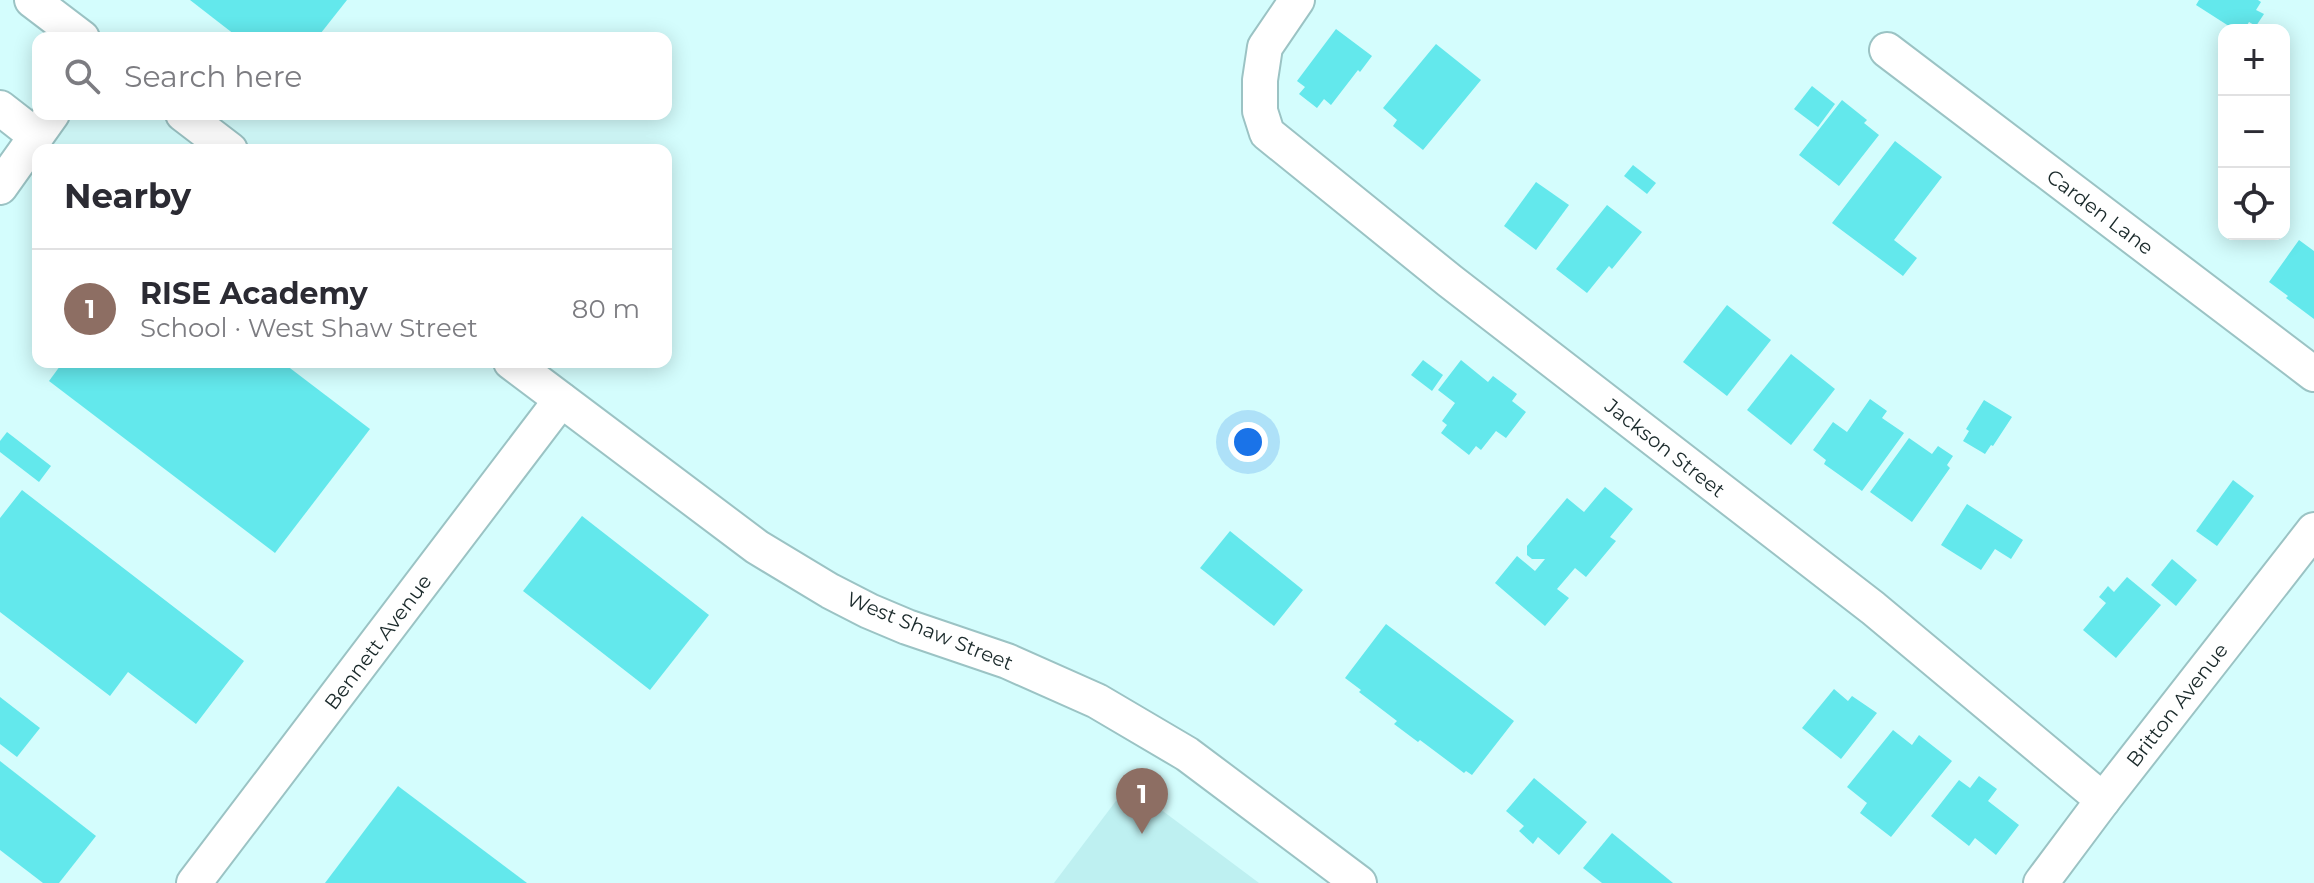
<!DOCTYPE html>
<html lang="en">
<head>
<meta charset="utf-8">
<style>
  body { margin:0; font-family:Montserrat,sans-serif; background:#f7f7f7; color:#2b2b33 }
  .controls { position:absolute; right:24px; top:24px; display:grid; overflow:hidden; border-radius:16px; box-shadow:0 4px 20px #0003 }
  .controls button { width:72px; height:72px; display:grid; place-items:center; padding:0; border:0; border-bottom:2px solid #e1e1e2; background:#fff; color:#2b2b33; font:40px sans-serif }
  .you { position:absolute; left:1248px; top:442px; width:28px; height:28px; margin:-20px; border:6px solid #fff; border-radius:50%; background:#1a73e8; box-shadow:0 0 0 12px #1a73e833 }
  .badge { display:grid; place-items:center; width:52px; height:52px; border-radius:50%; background:#aa6b32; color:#fff; font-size:26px; font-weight:700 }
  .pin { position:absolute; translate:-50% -66px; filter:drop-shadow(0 2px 4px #0008) }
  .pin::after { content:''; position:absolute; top:42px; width:28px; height:24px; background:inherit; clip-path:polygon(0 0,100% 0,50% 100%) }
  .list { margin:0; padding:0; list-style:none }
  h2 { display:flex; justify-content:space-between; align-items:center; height:104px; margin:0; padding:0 32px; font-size:34px }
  h2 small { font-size:26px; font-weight:400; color:#7c7c81 }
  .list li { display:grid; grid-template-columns:52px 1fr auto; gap:24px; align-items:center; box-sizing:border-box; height:120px; padding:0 32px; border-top:2px solid #e1e1e2 }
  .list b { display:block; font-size:30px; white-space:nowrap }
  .list p { margin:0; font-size:26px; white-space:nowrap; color:#7c7c81 }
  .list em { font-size:26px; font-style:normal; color:#7c7c81 }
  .icon { flex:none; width:44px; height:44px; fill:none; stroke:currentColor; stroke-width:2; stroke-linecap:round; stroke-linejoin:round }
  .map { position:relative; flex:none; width:2314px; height:883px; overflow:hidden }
  .search { position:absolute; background:#fff; box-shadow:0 4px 20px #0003; left:32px; top:32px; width:640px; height:88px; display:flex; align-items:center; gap:20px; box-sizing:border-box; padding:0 28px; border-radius:16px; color:#7c7c81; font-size:30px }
  .panel { position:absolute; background:#fff; box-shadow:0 4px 20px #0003; left:32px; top:144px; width:640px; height:224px; border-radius:16px }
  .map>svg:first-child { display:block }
  .built { fill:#bef0f1 }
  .building { fill:#63e8ec }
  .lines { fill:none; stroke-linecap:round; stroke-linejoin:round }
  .minor-casing { stroke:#9bc3c4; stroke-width:38 }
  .minor { stroke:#fff; stroke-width:34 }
  .labels { text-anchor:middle; stroke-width:8; stroke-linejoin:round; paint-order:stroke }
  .street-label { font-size:20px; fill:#1a292a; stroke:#fff }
</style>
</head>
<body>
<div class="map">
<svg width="2314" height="883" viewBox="0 0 2314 883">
  <rect width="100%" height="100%" fill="#d4fdfd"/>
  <path class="built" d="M1128,785L1259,883H1054Z"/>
  <g class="building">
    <path d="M190,0H347L317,38H239Z"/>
    <path d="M2199,0H2258L2261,2L2256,10L2264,14L2256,26L2249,22L2244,30H2235L2196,5Z"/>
    <path d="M1336,29L1372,56L1360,72L1358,70L1331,105L1324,99L1317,108L1299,94L1305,87L1297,81Z"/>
    <path d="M1436,44L1481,80L1423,150L1393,126L1397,120L1383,108Z"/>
    <path d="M1812,86L1835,104L1818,127L1794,109Z"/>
    <path d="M1842,100L1867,120L1864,123L1879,135L1839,186L1799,155Z"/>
    <path d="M1895,141L1942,177L1894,240L1917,258L1903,276L1832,223Z"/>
    <path d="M1633,165L1656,183L1647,194L1624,176Z"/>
    <path d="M1536,182L1569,205L1536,250L1504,226Z"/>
    <path d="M1607,205L1642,232L1612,269L1609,266L1587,293L1556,269Z"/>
    <path d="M2299,240L2314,251V319L2286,298L2288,296L2269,282Z"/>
    <path d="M1727,305L1771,340L1727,396L1683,362Z"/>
    <path d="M1791,354L1835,389L1791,445L1747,410Z"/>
    <path d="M1423,360L1443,375L1432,391L1411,375Z"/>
    <path d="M1461,360L1488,382L1493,376L1517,394L1512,401L1526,412L1506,438L1496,431L1481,450L1476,446L1469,455L1441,433L1447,425L1442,421L1455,403L1438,390Z"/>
    <path d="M63,362H282L370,429L275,553L49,381Z"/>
    <path d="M1870,399L1887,411L1882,418L1904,433L1862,491L1824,464L1826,460L1813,450L1833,422L1847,432Z"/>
    <path d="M1984,400L2012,417L1993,446L1991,445L1985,454L1963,441L1969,431L1966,429Z"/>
    <path d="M7,432L51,466L39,482L0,452V441Z"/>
    <path d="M1909,438L1932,454L1938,446L1953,456L1947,465L1950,468L1912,522L1870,492Z"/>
    <path d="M2233,480L2254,496L2217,546L2196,531Z"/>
    <path d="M1605,487L1633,509L1610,537L1616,541L1586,577L1575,568L1557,589L1569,598L1545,626L1495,583L1517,556L1535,571L1545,559H1532L1527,555V546L1567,498L1584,512Z"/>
    <path d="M22,490L244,661L196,724L128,672L110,696L0,612V518Z"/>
    <path d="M1967,504L2023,540L2011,559L1995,549L1981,570L1941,545Z"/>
    <path d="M582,516L709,615L650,690L523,591Z"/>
    <path d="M1230,531L1303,590L1274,626L1200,568Z"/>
    <path d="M2172,559L2197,580L2176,606L2151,585Z"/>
    <path d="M2127,577L2161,605L2116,658L2083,630L2106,603L2099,597L2108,586L2114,592Z"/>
    <path d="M1386,624L1514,721L1472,775L1466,771L1464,773L1420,740L1418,742L1394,724L1397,721L1359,692L1361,690L1345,678Z"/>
    <path d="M1834,689L1848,701L1852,696L1877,713L1841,759L1802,728Z"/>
    <path d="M0,697L40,728L17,757L0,744Z"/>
    <path d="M1893,730L1912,745L1919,735L1952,761L1891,837L1860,813L1867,803L1847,787Z"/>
    <path d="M0,761L96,836L59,883H43L0,850Z"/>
    <path d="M1979,776L1997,789L1988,801L2019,825L1996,855L1975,838L1969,846L1931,816L1959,780L1970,788Z"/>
    <path d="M1534,778L1587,822L1559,855L1538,837L1533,844L1519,831L1524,826L1506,811Z"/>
    <path d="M398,786L527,883H325Z"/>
    <path d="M1612,833L1673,883H1602L1583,868Z"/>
  </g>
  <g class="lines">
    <g class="minor-casing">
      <g id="minor">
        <path d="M32,0L82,38"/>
        <path d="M1297,0L1265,47L1260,80V111L1267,133L1450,281L1873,608L2103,800"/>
        <path d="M1887,50L2314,374"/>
        <path d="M0,108L36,136"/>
        <path d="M183,114L230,150"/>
        <path d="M0,187L52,114"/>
        <path d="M511,362L757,547L830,591L869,611L907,627L1007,661L1097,701L1187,754L1359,883"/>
        <path d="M194,883L561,400"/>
        <path d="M2041,883L2103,800L2314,530"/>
      </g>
    </g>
    <use href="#minor" class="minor"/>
  </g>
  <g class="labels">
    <g class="street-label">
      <text transform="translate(2100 212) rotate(37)" y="7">Carden Lane</text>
      <text transform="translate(1665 448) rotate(38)" y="7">Jackson Street</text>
      <text transform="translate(930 631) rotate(22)" y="7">West Shaw Street</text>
      <text transform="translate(378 642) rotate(-53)" y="7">Bennett Avenue</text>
      <text transform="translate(2177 705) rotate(-52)" y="7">Britton Avenue</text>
    </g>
  </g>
</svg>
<div class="controls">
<button>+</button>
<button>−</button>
<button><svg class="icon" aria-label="locate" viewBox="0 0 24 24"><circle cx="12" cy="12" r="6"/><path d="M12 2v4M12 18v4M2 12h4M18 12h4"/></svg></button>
</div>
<div class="you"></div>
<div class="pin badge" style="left:1142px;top:834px;background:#8d6e63">1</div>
<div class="search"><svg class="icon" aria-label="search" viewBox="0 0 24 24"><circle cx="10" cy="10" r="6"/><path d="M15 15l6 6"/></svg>Search here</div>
<section class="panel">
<h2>Nearby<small></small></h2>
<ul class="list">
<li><span class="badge" style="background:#8d6e63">1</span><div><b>RISE Academy</b><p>School · West Shaw Street</p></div><em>80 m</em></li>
</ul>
</section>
</div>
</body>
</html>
